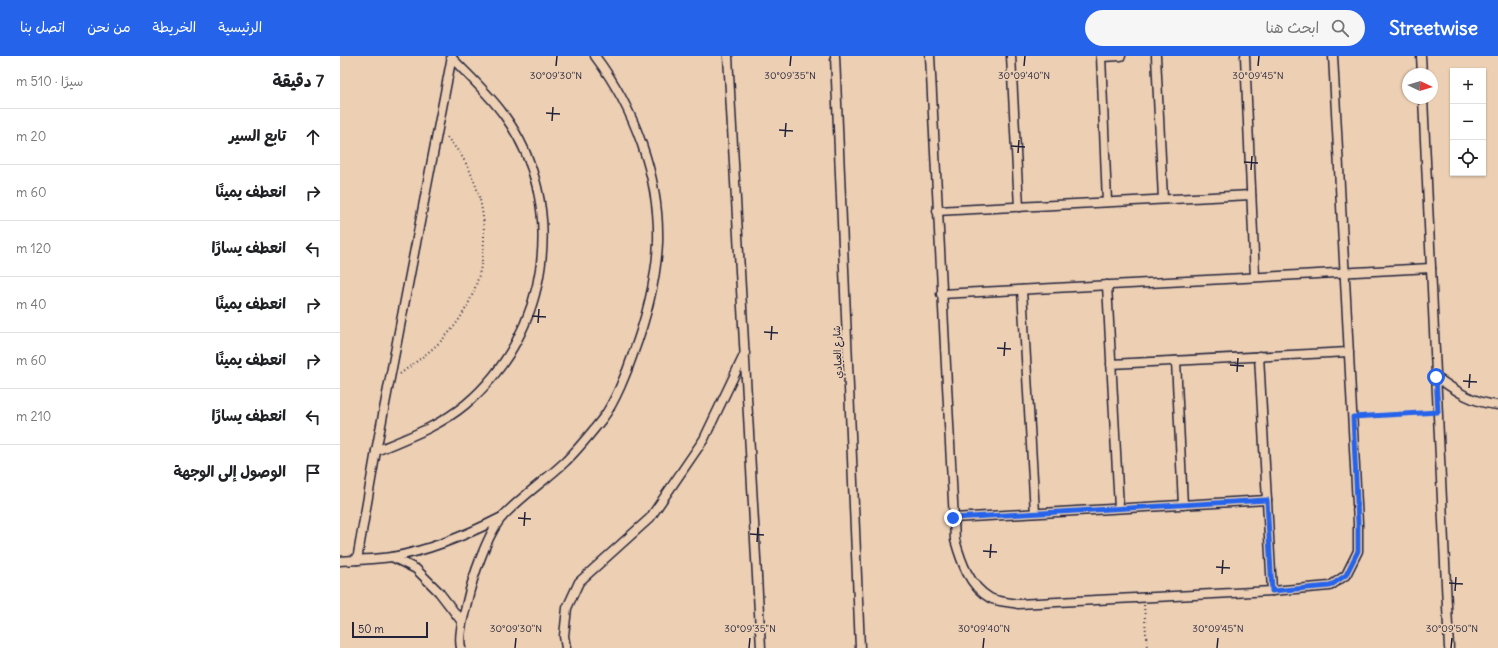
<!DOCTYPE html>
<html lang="ar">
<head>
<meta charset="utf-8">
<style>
  body { margin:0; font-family:Delius,"Playpen Sans Arabic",sans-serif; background:#f6f6f6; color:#202124; direction:rtl }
  .controls { position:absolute; right:12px; top:12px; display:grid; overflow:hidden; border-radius:0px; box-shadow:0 1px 3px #0004 }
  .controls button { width:36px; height:36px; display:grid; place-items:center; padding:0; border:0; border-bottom:1px solid #e0e0e0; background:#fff; color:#202124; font:20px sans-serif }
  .compass { position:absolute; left:1062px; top:12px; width:36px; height:36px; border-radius:50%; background:#fff; box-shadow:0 1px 3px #0004; rotate:94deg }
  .scale { position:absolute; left:12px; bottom:10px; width:76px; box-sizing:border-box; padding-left:4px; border:2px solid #22223b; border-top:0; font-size:11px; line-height:14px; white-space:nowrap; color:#22223b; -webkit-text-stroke:3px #edd0b4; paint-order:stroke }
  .stop { position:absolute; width:12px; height:12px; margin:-9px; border:3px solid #2563eb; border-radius:50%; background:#fff }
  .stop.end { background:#2563eb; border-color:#fff; box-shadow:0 1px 4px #0008 }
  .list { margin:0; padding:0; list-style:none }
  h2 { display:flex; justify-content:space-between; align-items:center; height:52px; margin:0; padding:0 16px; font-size:17px }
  h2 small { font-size:13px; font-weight:400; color:#757577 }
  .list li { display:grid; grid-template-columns:26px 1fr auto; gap:12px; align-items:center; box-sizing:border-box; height:56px; padding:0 16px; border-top:1px solid #e0e0e0 }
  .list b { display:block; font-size:15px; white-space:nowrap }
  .list em { font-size:13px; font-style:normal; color:#757577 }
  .icon { flex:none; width:22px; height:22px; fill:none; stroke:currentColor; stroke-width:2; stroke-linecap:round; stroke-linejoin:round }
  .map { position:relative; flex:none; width:1158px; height:592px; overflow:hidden; direction:ltr }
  header { display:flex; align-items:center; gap:24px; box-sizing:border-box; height:56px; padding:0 20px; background:#2563eb; color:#fff }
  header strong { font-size:19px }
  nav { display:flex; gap:22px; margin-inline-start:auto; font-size:14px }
  .search { width:280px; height:36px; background:#f6f6f6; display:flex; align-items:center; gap:10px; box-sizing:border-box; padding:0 14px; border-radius:22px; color:#757577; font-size:15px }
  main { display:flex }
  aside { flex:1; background:#fff }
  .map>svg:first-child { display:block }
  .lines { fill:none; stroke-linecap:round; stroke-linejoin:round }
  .street-casing { stroke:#22223b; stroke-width:11 }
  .path { stroke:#22223b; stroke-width:2; stroke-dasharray:1 3; stroke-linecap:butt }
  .street { stroke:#edd0b4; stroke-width:8 }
  .route { stroke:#2563eb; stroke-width:5 }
  .ticks { fill:none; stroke:#22223b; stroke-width:1.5 }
  .labels { text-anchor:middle; stroke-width:3.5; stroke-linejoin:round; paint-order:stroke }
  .street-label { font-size:10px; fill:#22223b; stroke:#edd0b4 }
  .ticks-label { font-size:10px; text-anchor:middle; fill:#22223b; stroke:#edd0b4; stroke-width:3.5; stroke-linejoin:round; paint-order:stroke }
</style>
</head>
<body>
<header>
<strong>Streetwise</strong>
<div class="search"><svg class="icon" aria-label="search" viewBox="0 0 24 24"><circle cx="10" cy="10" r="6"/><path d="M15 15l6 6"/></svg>ابحث هنا</div>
<nav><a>الرئيسية</a><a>الخريطة</a><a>من نحن</a><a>اتصل بنا</a></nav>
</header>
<main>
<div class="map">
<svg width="1158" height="592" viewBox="0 0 1158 592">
  <rect width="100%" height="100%" fill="#edd0b4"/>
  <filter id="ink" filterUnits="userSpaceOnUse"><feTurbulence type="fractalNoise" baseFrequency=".025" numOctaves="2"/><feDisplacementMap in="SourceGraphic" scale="8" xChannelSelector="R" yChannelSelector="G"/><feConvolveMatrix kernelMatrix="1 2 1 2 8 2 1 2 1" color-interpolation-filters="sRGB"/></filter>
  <g filter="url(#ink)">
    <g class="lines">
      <g class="street-casing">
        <g id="street">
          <path d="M388,0L421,592"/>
          <path d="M495,0L520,592"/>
          <path d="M590,0L615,484C621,505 629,530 650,542C657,546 670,546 678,548L932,535L990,530L1006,519L1018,495V467L993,0"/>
          <path d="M671,0L679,151"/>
          <path d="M761,0L767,146"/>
          <path d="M816,0L823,143"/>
          <path d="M905,0L915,221"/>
          <path d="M1081,0L1082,18"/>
          <path d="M761,1L781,0"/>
          <path d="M1083,42L1109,592"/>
          <path d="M597,155L911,139"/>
          <path d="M767,229L779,452"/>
          <path d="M682,234L695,457"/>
          <path d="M601,238L1091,212"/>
          <path d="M919,300L932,535"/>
          <path d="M836,305L843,449"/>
          <path d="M771,308L1009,296"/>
          <path d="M1096,321C1116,335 1133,347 1158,349"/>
          <path d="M36,395C67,382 100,370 126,348C209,278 229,148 164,59C149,38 129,20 111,1"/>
          <path d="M613,462L927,444"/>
          <path d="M52,501L76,513L99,536L122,566"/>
          <path d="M17,504L36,395L112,0"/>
          <path d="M0,505C17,504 35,503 52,501C91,494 127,479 162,461"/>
          <path d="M121,592C118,578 124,560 127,546C132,523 148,476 163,460C182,440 206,424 226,405C239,392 252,376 263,362C275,346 287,316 293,298C306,263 316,225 318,187C320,121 294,52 255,0"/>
          <path d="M226,592L224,580L227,552L239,526L310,462L364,383L405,297"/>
        </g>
      </g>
      <g class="path">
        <path d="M60,318C81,302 103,287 118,265C150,219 153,153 124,104C119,95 112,88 106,80"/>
        <path d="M1020,360L1089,357"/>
        <path d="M804,549L807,592"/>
      </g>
      <use href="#street" class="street"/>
    </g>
  </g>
  <g class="lines" filter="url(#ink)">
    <path class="route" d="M613,462L927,444L932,535L990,530L1006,519L1018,495V467L1013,361L1098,356L1096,321"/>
  </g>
  <path class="ticks" d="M216,10L217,0M450,10L451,0M684,10L685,0M918,10L919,0M206,57L220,58M212,65L213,51M439,74L453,75M445,81L446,67M671,90L685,91M678,97L679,84M904,106L918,107M911,114L912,100M192,260L206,261M198,267L199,253M424,276L438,277M431,284L432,270M657,292L671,293M664,300L665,286M890,309L904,310M897,316L898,302M1123,325L1137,326M1129,332L1130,318M178,462L191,463M184,470L185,456M410,478L424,479M417,486L418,472M643,495L657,496M650,502L651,488M876,511L890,512M882,518L883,504M1109,527L1123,528M1115,535L1116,521M175,592L176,582M409,592L410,582M643,592L644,582M877,592L878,582M1111,592L1112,582"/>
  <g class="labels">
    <g class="street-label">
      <text transform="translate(497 296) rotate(-92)" y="4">شارع العبادي</text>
    </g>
  </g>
  <g class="ticks-label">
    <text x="216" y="23">30°09'30"N</text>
    <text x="450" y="23">30°09'35"N</text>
    <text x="684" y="23">30°09'40"N</text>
    <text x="918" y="23">30°09'45"N</text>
    <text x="176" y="576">30°09'30"N</text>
    <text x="410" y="576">30°09'35"N</text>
    <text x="644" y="576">30°09'40"N</text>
    <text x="878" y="576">30°09'45"N</text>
    <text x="1112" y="576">30°09'50"N</text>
  </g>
</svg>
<div class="controls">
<button>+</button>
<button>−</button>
<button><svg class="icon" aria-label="locate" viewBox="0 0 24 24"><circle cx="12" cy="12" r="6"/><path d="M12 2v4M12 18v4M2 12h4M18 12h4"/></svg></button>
</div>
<svg class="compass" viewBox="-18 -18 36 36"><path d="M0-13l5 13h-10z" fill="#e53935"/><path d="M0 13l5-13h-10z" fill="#757577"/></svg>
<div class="scale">50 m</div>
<div class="stop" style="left:1096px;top:321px"></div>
<div class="stop end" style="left:613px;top:462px"></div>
</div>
<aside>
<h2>7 دقيقة<small>سيرًا · 510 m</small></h2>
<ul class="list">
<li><svg class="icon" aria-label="ahead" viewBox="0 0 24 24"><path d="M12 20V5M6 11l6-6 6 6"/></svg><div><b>تابع السير</b></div><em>20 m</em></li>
<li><svg class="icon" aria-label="right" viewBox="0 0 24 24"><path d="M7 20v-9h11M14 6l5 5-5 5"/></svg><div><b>انعطف يمينًا</b></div><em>60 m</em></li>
<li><svg class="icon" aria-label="left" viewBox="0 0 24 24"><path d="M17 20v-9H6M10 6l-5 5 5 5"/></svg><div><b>انعطف يسارًا</b></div><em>120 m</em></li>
<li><svg class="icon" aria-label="right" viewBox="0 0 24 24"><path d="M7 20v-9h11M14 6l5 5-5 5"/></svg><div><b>انعطف يمينًا</b></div><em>40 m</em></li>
<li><svg class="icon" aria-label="right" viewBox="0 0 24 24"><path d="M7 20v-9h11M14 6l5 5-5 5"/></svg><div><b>انعطف يمينًا</b></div><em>60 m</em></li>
<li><svg class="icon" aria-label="left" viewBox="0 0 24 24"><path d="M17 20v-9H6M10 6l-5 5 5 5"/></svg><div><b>انعطف يسارًا</b></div><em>210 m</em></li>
<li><svg class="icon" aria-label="arrive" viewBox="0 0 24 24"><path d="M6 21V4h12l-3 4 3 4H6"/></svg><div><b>الوصول إلى الوجهة</b></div></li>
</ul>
</aside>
</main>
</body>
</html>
